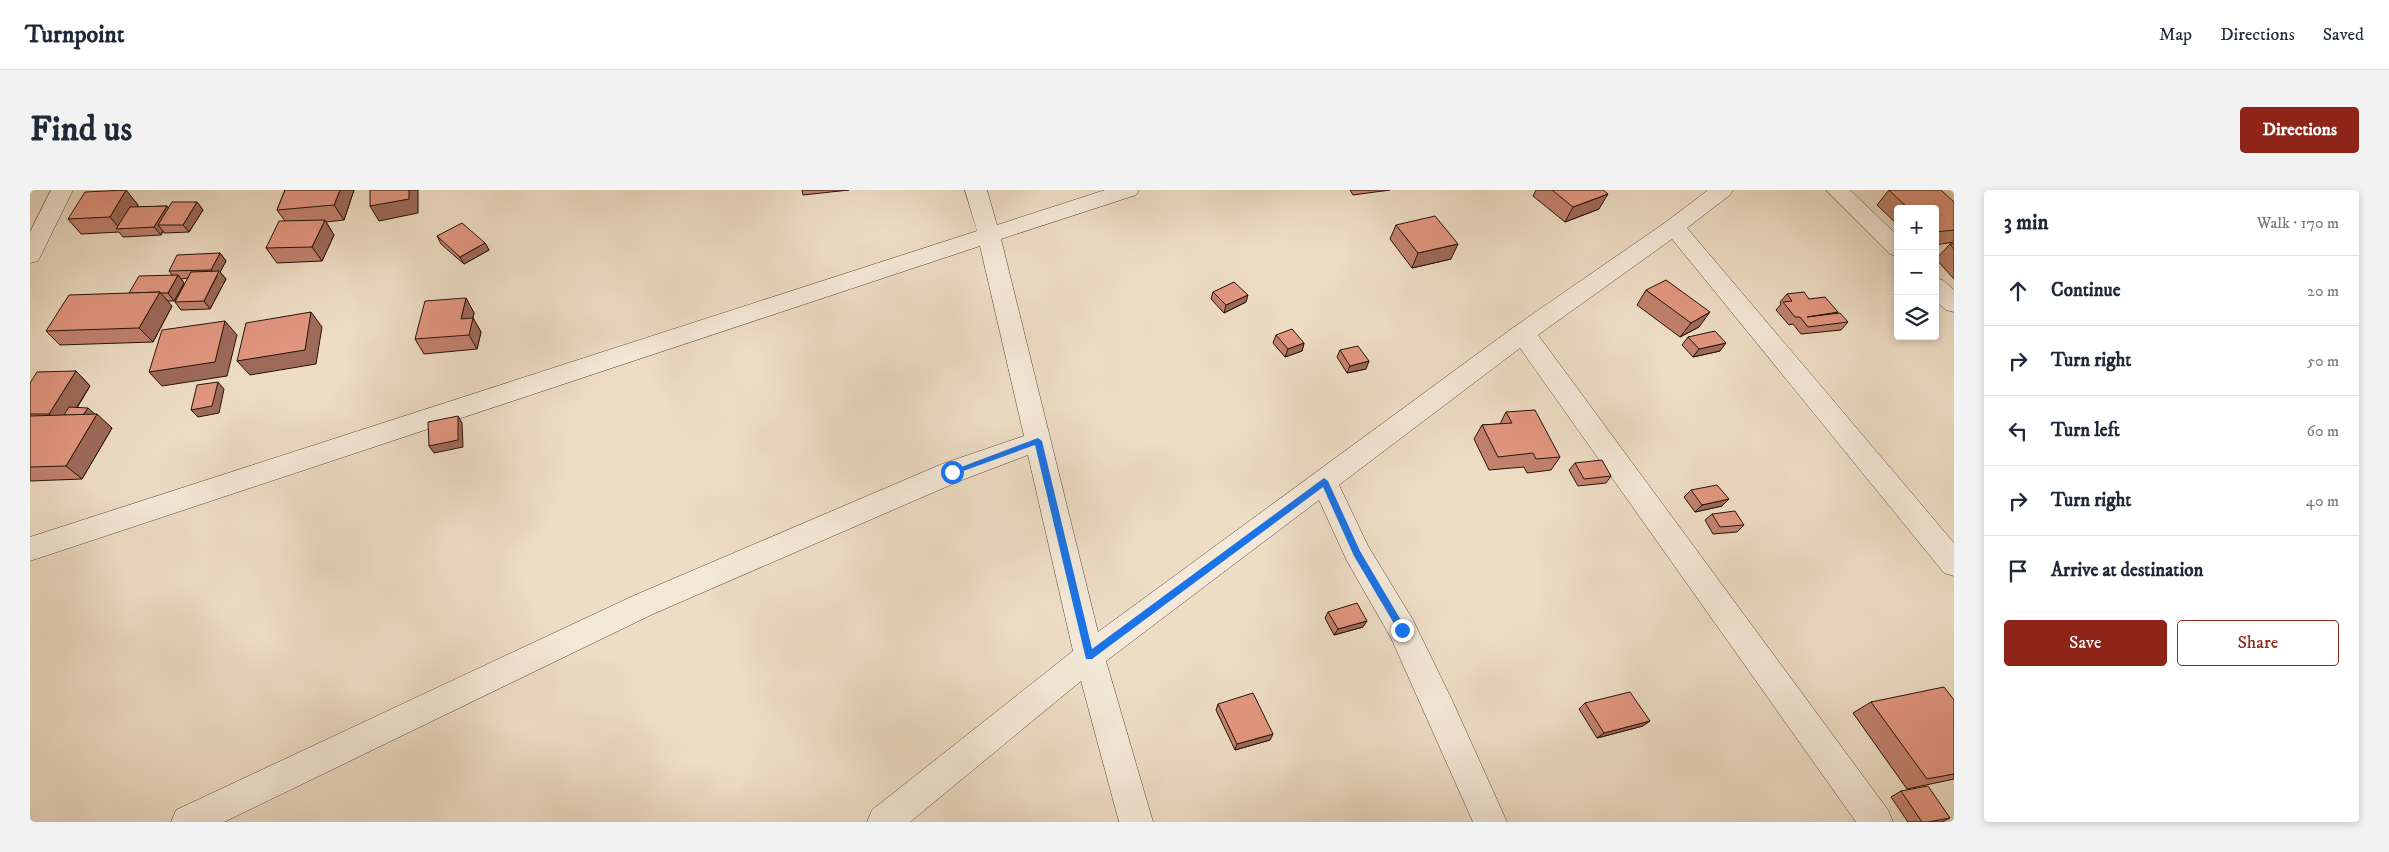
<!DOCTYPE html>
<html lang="en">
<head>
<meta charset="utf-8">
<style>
  body { margin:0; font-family:"IM FELL DW Pica",serif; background:#f2f2f3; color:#1f2937 }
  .controls { position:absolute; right:15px; top:15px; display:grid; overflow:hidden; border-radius:5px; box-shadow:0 2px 8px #0003 }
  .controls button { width:45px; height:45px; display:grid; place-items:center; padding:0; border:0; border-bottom:1px solid #e0e1e3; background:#fff; color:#1f2937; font:25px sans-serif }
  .stop { position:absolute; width:15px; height:15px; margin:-11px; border:4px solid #1a73e8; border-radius:50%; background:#fff }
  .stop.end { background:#1a73e8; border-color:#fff; box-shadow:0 1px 5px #0008 }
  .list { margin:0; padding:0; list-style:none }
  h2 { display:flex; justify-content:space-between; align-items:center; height:65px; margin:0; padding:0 20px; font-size:21px }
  h2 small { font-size:16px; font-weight:400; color:#747a83 }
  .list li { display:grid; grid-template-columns:32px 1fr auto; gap:15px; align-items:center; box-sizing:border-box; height:70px; padding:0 20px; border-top:1px solid #e0e1e3 }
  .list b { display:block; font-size:19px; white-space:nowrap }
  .list em { font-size:16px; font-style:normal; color:#747a83 }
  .actions { display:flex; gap:10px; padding:15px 20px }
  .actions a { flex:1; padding:11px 0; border:1px solid #8f2418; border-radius:5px; text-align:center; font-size:18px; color:#8f2418 }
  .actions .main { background:#8f2418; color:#fff }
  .icon { flex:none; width:28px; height:28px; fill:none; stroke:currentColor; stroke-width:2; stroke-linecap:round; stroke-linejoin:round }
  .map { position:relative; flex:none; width:1924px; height:632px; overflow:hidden; border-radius:5px }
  header { display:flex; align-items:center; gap:30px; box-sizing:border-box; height:70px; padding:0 25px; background:#fff; border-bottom:1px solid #e0e1e3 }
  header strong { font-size:24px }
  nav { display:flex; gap:28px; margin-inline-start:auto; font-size:18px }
  .intro { display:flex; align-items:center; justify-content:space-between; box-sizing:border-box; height:120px; padding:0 30px }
  h1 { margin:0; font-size:35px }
  .button { padding:12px 22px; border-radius:5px; background:#8f2418; color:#fff; font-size:18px; font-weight:700 }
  main { display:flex; gap:30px; padding:0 30px }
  aside { flex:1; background:#fff; border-radius:5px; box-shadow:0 2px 8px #0003 }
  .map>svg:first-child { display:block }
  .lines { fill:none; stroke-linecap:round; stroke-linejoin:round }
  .minor-casing { stroke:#594536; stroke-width:1 }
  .minor { fill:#f4e9d9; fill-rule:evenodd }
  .wall { fill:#c2826e; stroke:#271206 }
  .shaded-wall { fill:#9e6a5a; stroke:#271206 }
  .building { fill:#e29780; stroke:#271206 }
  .route { fill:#1a73e8 }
</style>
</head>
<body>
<header>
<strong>Turnpoint</strong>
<nav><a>Map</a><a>Directions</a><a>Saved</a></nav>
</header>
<div class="intro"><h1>Find us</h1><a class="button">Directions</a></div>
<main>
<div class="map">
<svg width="1924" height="632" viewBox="0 0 1924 632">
  <rect width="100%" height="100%" fill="#eeddc5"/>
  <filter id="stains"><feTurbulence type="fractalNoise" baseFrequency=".004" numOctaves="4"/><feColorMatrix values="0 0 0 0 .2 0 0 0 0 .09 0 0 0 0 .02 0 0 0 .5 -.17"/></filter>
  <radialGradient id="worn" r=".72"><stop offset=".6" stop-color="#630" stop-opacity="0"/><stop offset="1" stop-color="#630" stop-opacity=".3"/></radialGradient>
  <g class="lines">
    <g class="minor-casing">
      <g id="minor">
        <path d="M21,0H43L11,65L8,71L0,73V42Z"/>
        <path d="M935,0H957L967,35L1075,0H1109L1106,5L971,49L1068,442L1484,137L1636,32L1678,0H1703L1700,5L1657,38L1924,353V386L1914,383L1642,49L1508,145L1858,620L1863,632H1826L1490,158L1309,295L1338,356L1383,430L1422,510L1477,632H1443L1361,448L1317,371L1289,310L1076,471L1123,632H1089L1051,491L880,632H837L842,620L1043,461L998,265L932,290L623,424L194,632H141L146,620L603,406L912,274L994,246L950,56L0,371V347L947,41Z"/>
        <path d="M1796,0H1820L1868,46V67L1860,64Z"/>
        <path d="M1905,88L1913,90L1924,100V122L1916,120L1905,110Z"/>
      </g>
    </g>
    <use href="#minor" class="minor"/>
  </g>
  <g class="wall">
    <path d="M96,0L108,15L107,17L137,16L139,18L167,12L173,20L159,42L134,43L133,41L131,45L93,47L89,42L51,44L38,29Z"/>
    <path d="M255,0H324L314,30L296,32L304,45L292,71L247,73L236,58L255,31L247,20Z"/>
    <path d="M772,0H819L773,5Z"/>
    <path d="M1320,0H1360L1323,5Z"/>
    <path d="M1506,0H1573L1569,19L1535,32L1503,6Z"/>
    <path d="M1859,0L1924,12V52L1905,55V19H1868V35L1847,15Z"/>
    <path d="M1366,35L1421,69L1382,78L1360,49Z"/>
    <path d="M407,46L455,53L459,60L434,74L411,54Z"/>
    <path d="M1920,54H1924V89L1906,69Z"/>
    <path d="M190,63L196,71L190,82L196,89L180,119L151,120L145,112L158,88L151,89L154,93L144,111H137L142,116L123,152L30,155L16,141L99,103L143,86L139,81Z"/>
    <path d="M1616,100L1669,137L1650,147L1607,115Z"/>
    <path d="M1183,102L1216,112L1194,123L1181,109Z"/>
    <path d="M1757,104L1779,109L1808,122L1807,124L1818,132L1811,140L1771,144L1763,134L1759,135L1746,120L1751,114L1750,112Z"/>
    <path d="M436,108L444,123L443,128L451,142L447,159L394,164L385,149Z"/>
    <path d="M1246,145L1274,153L1272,161L1255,167L1243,153Z"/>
    <path d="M1658,147L1690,161L1663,167L1652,155Z"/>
    <path d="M1310,160L1336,179L1317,183L1307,167Z"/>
    <path d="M46,181L60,196L47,218L65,224L82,238L52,289L0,291V193Z"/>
    <path d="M1476,222L1530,267L1521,280L1497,283L1494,277L1459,280L1444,249L1452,235L1470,234Z"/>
    <path d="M1545,273L1581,286L1576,293L1548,296L1539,280Z"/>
    <path d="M1661,300L1699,309L1692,316L1665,322L1654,307Z"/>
    <path d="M1682,324L1714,335L1707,342L1683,344L1675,330Z"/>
    <path d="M1298,422L1333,437L1304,445L1295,428Z"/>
    <path d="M1924,510V589L1877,599L1823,523L1841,512Z"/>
    <path d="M1555,513L1613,536L1567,548L1549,519Z"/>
    <path d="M1188,514L1240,550L1205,560L1186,520Z"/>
    <path d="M1871,601L1920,628L1912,632H1878L1861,607Z"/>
  </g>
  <g class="shaded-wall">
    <path d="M96,0L108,15L94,38L90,39L80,27Z"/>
    <path d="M310,0H324L314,30L304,15Z"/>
    <path d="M379,0H388V23L349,31L340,16Z"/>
    <path d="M1578,4L1569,19L1535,32L1543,17Z"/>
    <path d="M167,12L173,20L159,42L153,35Z"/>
    <path d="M137,16L143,24L128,35L133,41L131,45L124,37Z"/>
    <path d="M295,30L304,45L292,71L282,57Z"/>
    <path d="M455,53L459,60L434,74L430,67Z"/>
    <path d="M1428,54L1421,69L1382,78L1388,63Z"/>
    <path d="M190,63L196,71L190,82L196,89L180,119L174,111L187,86L181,80Z"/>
    <path d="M148,85L154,93L144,111L138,103Z"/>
    <path d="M130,102L142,116L123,152L109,138Z"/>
    <path d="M1218,105L1216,112L1194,123L1196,115Z"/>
    <path d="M436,108L444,123L442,132L443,128L451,142L447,159L439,145L431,129Z"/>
    <path d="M281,122L292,137L286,174L220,185L207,171Z"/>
    <path d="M1680,122L1669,137L1650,147L1661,133Z"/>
    <path d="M195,131L207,145L197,186L132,196L119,182Z"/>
    <path d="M1274,153L1272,161L1255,167L1258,159Z"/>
    <path d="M1696,153L1690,161L1663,167L1669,159Z"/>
    <path d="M1339,171L1336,179L1317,183L1320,176Z"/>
    <path d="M46,181L60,196L34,237L19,224Z"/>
    <path d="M188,192L194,199L189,223L168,227L161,220Z"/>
    <path d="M58,218L66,225L51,229Z"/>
    <path d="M67,224L82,238L52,289L36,276Z"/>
    <path d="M428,226L432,233L433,257L404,263L399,256Z"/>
    <path d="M1699,309L1692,316L1665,322L1672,315Z"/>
    <path d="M1337,431L1333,437L1304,445L1308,439Z"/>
    <path d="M1620,531L1613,536L1567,548L1574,543Z"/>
    <path d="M1243,544L1240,550L1205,560L1207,554Z"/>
  </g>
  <g class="building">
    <path d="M96,0L80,27L38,29L55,2Z"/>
    <path d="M255,0H310L304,15L247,20Z"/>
    <path d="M340,0H379V9L340,16Z"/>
    <path d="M1522,0H1573L1578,4L1543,17Z"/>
    <path d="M1859,0H1911L1924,12V40L1905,42V19H1879Z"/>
    <path d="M142,12H167L153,35H128Z"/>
    <path d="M137,16L124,37L86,39L100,17Z"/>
    <path d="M1405,26L1428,54L1388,63L1366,35Z"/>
    <path d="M295,30L282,57L236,58L249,31Z"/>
    <path d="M432,33L455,53L430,67L407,46Z"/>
    <path d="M1920,54H1924V59Z"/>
    <path d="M190,63L181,80L139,81L147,65Z"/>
    <path d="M189,81L174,111L145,112L161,82Z"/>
    <path d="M148,85L138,103H131L130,102L99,103L109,86Z"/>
    <path d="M1636,90L1680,122L1661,133L1616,100Z"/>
    <path d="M1204,92L1218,105L1196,115L1183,102Z"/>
    <path d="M130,102L109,138L16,141L39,105Z"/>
    <path d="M1774,102L1779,109L1795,107L1808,122L1777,127L1810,123L1818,132L1778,137L1770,127H1765L1753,112L1762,111L1757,104Z"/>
    <path d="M436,108L431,129L443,128L439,145L385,149L395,111Z"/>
    <path d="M281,122L275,160L207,171L216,133Z"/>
    <path d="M195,131L185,172L119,182L132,140Z"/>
    <path d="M1262,139L1274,153L1258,159L1246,145Z"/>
    <path d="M1685,141L1696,153L1669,159L1658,147Z"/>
    <path d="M1328,156L1339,171L1320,176L1310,160Z"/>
    <path d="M46,181L19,224H0V193L7,182Z"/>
    <path d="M188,192L182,216L161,220L167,195Z"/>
    <path d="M39,217L58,218L53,225H34Z"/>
    <path d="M1505,220L1530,267L1506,269L1503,263L1468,267L1452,235L1482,233L1476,222Z"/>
    <path d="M67,224L36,276L0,277V226Z"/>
    <path d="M428,226V250L399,256L398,232Z"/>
    <path d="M1572,270L1581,286L1554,289L1545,273Z"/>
    <path d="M1687,295L1699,309L1672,315L1661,300Z"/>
    <path d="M1705,321L1714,335L1690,337L1682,324Z"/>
    <path d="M1327,413L1337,431L1308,439L1298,422Z"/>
    <path d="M1914,497L1924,510V584L1897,589L1841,512Z"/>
    <path d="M1600,502L1620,531L1574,543L1555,513Z"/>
    <path d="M1223,503L1243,544L1207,554L1188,514Z"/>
    <path d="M1898,596L1920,628L1898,632H1892L1871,601Z"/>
  </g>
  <path class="route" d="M1008,248L1012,251L1062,459L1294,288L1298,291L1330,361L1375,437V442H1369L1324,366L1293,297L1062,469H1056L1005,255L922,285L918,282Z"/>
  <rect width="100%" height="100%" filter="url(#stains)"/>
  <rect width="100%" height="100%" fill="url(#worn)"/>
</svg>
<div class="controls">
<button>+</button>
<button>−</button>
<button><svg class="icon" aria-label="layers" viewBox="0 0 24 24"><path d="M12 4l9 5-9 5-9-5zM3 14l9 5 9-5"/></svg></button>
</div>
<div class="stop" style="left:922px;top:282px"></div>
<div class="stop end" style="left:1372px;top:440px"></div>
</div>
<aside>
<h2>3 min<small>Walk · 170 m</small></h2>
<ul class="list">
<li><svg class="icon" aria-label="ahead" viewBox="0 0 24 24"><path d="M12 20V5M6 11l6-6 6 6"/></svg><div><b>Continue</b></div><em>20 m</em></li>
<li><svg class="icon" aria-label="right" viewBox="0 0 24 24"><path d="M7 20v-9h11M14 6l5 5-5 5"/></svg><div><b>Turn right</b></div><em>50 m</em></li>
<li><svg class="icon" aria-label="left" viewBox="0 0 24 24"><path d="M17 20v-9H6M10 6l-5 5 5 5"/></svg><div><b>Turn left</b></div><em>60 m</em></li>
<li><svg class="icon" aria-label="right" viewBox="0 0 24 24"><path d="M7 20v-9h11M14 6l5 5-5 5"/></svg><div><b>Turn right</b></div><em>40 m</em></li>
<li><svg class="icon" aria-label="arrive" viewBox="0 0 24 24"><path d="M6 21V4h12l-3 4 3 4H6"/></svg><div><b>Arrive at destination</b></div></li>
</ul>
<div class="actions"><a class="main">Save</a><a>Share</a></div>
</aside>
</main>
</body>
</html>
